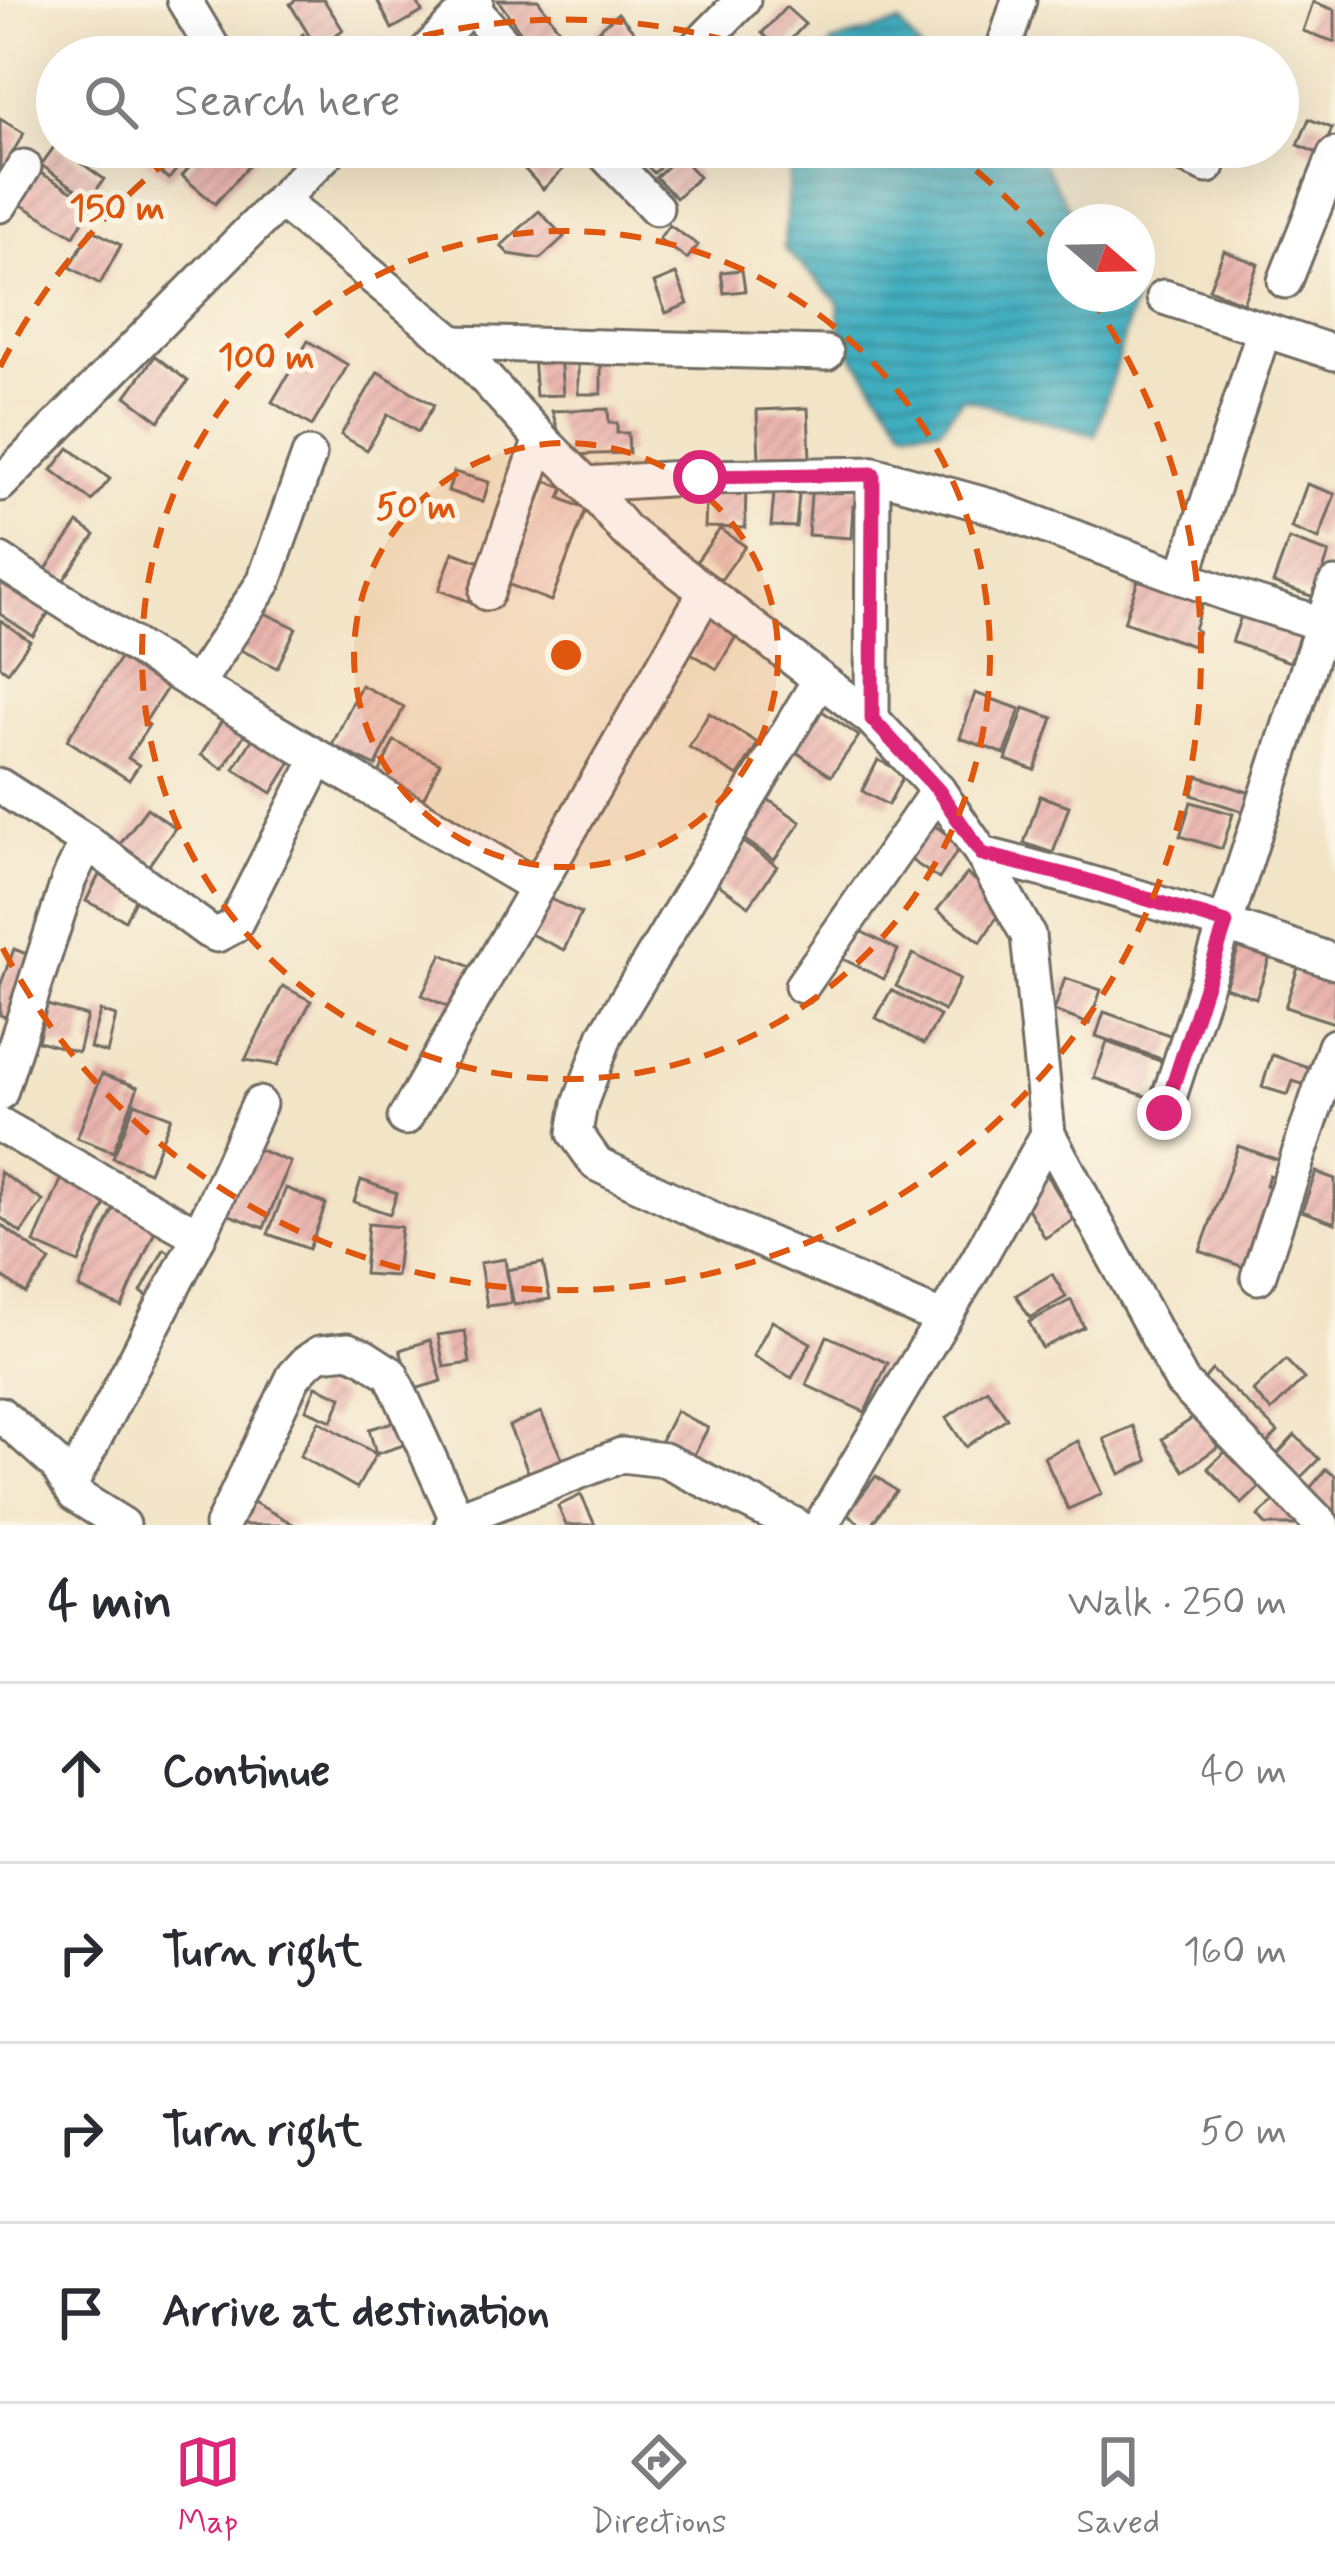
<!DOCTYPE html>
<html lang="en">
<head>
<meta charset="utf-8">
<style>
  body { margin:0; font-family:Mynerve,sans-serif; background:#f2f2f3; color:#2b2b33 }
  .compass { position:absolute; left:1047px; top:204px; width:108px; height:108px; border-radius:50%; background:#fff; box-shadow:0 12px 48px #0002; rotate:110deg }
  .stop { position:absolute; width:36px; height:36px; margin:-27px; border:9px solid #db2777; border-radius:50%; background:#fff }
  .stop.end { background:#db2777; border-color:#fff; box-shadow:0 3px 12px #0008 }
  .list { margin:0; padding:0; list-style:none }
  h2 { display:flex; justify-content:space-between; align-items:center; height:156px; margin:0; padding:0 48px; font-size:51px }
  h2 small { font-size:39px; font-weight:400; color:#7c7c81 }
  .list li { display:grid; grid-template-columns:78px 1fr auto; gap:36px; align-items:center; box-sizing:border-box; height:180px; padding:0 48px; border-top:3px solid #e1e1e2 }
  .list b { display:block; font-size:45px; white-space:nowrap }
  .list em { font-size:39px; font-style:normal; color:#7c7c81 }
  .icon { flex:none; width:66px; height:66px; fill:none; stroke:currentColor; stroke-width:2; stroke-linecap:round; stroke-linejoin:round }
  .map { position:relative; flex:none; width:1335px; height:1525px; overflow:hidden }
  .search { position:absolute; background:#fff; box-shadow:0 12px 48px #0002; left:36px; right:36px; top:36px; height:132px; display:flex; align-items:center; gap:30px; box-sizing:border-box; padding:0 42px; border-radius:66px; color:#7c7c81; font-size:45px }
  .sheet { height:876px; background:#fff }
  nav { display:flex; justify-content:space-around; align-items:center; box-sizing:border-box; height:168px; border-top:3px solid #e1e1e2; background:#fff; font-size:33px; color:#7c7c81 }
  nav a { display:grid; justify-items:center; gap:6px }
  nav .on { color:#db2777 }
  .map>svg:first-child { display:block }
  .water { fill:url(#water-rules); stroke:#366c75; stroke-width:3 }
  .building { fill:url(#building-hatch) }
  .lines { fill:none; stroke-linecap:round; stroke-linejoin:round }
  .street-casing { stroke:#716c62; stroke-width:39 }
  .street { stroke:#fff; stroke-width:33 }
  .route { stroke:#db2777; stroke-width:15 }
  .ring { fill:none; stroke:#df570e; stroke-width:6; stroke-dasharray:21 15 }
  .centre { fill:#df570e; stroke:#fcf5e5; stroke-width:6 }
  .ring-label { font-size:36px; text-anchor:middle; font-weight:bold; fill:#df570e; stroke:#fcf5e5; stroke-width:10; stroke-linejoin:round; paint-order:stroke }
</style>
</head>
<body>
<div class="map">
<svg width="1335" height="1525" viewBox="0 0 1335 1525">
  <defs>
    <pattern id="water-rules" width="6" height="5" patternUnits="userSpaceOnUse" patternTransform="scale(3)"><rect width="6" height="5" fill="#41aebf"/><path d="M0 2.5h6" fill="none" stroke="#378e9b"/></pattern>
    <pattern id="building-hatch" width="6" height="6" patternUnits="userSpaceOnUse" patternTransform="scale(3)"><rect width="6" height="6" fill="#eab4ae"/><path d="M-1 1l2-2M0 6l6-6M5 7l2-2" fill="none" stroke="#c99b96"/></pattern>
  </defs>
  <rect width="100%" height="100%" fill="#fcf5e5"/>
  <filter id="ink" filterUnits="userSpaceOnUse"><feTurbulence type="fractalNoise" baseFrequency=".00833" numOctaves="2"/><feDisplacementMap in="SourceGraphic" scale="24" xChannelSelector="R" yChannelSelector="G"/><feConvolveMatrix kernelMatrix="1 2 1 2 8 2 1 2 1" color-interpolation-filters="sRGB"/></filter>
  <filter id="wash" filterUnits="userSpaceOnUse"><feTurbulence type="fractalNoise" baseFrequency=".004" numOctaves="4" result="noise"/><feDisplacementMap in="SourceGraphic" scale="48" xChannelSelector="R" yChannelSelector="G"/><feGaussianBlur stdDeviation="2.7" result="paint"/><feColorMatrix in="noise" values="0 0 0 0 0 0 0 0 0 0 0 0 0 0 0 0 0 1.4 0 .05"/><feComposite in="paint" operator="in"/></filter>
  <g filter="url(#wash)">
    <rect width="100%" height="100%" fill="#f2e4c7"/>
    <g class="water">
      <path d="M899,23L926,57H826L831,43Z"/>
      <path d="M791,147H1026L1036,151L1077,222H1065V294H1136L1096,436L963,398L940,428H905L841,339L838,302L784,248Z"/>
    </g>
    <g id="blocks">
      <g class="building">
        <path d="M296,0H324L343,30L316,47L290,4Z"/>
        <path d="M377,0H416L422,12L392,29Z"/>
        <path d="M498,0H538L560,31L533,50Z"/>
        <path d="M1313,2L1335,10V42L1303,31Z"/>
        <path d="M786,7L805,24L780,51L762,33Z"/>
        <path d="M618,13L656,57H603L588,40Z"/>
        <path d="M303,34L319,51L324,57H290L285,52Z"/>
        <path d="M0,119L24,133L0,174Z"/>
        <path d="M1309,119L1332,128L1322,155L1298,145Z"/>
        <path d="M54,147H59L104,179L90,199L41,165Z"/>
        <path d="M142,147H194L169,179L137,154Z"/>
        <path d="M207,147H260L263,149L215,204L182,176Z"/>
        <path d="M536,147H573L579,154L543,189L519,163Z"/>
        <path d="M628,147H671L676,152L654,173Z"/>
        <path d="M679,155L699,177L676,198L656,177Z"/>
        <path d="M39,172L93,203L74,236L20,204Z"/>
        <path d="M539,211L564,237L540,259L509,254L501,246Z"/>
        <path d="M669,225L698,245L687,259L659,239Z"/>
        <path d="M91,229L121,245L100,284L70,267Z"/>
        <path d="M1224,251L1258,264L1243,303L1209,289Z"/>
        <path d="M742,270L745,291L724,293L721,272Z"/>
        <path d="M676,274L688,304L666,313L654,283Z"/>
        <path d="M308,341L348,365L312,426L272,402Z"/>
        <path d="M560,354L563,395L536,396L533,356Z"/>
        <path d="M155,356L188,381L159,421L126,396Z"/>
        <rect x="578" y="361" width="23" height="33"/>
        <path d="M378,372L434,405L418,432L388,414L367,450L341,435Z"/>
        <path d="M808,408L810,459L759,461L757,410Z"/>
        <path d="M608,409L609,423H617V433H628L629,453L566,455L552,411Z"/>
        <path d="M69,448L110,479L92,501L52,470Z"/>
        <path d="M454,472L489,482L483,502L448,491Z"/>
        <path d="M546,481L564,488L560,498L586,509L551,601L507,584Z"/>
        <path d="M812,481L861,485L859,507L853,506L851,538L808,535Z"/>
        <path d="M775,482L800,484L796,527L771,526Z"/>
        <path d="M707,483L746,484L745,528L705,527Z"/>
        <path d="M1307,484L1335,494L1319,539L1291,528Z"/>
        <path d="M78,523L95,535L60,585L43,573Z"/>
        <path d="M720,529L745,546L721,580L696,562Z"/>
        <path d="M1289,539L1329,553L1314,597L1273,583Z"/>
        <path d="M453,552L485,564L471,602L439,590Z"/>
        <path d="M1141,571L1206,593L1194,629L1198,631L1193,646L1124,622Z"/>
        <path d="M0,573L52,608L33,636L0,614Z"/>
        <path d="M1245,605L1303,625L1290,662L1232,642Z"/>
        <path d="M250,606L296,628L277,668L231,645Z"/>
        <path d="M711,614L739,631L717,669L689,652Z"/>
        <path d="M0,620L30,641L8,672L0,666Z"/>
        <path d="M120,658L167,688L145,722L149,725L128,758L139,765L129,780L67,740Z"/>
        <path d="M361,685L404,707L376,766L332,745Z"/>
        <path d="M975,693L1020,709L1005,754L960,738Z"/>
        <path d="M816,707L859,736L831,776L789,747Z"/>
        <path d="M1024,708L1053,718L1035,770L1006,760Z"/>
        <path d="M709,713L758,743L738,776L689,747Z"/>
        <path d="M226,714L249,727L223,769L201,755Z"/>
        <path d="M256,733L294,757L272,793L234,769Z"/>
        <path d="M394,741L440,763L420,806L374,784Z"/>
        <path d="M878,760L905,773L888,805L862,791Z"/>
        <path d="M1198,776L1254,794L1248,813L1192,795Z"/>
        <path d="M1040,796L1069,806L1053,853L1024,843Z"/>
        <path d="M766,798L801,822L774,860L739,836Z"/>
        <path d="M1191,802L1233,814L1222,849L1180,836Z"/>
        <path d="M147,808L175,828L147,868L118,847Z"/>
        <path d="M926,820L962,844L939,879L902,854Z"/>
        <path d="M737,838L777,866L749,906L709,878Z"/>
        <path d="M967,874L987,889L1000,912L981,942L937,910Z"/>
        <path d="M99,875L138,894L125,920L86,901Z"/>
        <path d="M543,896L581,913L564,950L526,932Z"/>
        <path d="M858,930L898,950L884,979L843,959Z"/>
        <path d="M1240,944L1271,954L1256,998L1225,987Z"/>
        <path d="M14,949L39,959L15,1021L0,1015V986Z"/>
        <path d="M442,954L479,971L460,1012L422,995Z"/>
        <path d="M913,954L960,979L944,1011L896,986Z"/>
        <path d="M1299,965L1335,977L1334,1023L1285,1007Z"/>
        <path d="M1065,978L1101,990L1089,1024L1054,1011Z"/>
        <path d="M283,986L311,1001L278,1065L245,1060Z"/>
        <path d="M891,990L940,1016L924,1044L876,1018Z"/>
        <path d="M47,1005L87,1016L78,1052L38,1041Z"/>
        <path d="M100,1011L116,1016L107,1053L90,1048Z"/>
        <path d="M1104,1012L1175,1037L1167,1061L1096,1036Z"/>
        <path d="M1107,1042L1163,1062L1151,1098L1094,1078Z"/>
        <path d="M1272,1055L1317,1070L1312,1087L1293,1081L1288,1095L1262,1087Z"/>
        <path d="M102,1074L138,1087L113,1152L77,1138Z"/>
        <path d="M135,1103L171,1117L149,1172L113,1158Z"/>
        <path d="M242,1143L290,1162L264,1228L216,1210Z"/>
        <path d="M1238,1146L1281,1161L1275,1177L1269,1175L1266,1185L1278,1189L1249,1269L1200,1251Z"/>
        <path d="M65,1171L111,1191L79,1263L34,1243Z"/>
        <path d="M0,1172L43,1201L21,1233L0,1217Z"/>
        <path d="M1316,1172L1335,1179V1223L1302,1211Z"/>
        <path d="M1047,1175L1074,1220L1045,1238L1025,1203L1033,1185Z"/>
        <path d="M361,1180L397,1193L390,1214L354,1202Z"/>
        <path d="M286,1188L326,1204L309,1249L268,1234Z"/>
        <path d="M115,1205L158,1224L122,1307L79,1288Z"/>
        <path d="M0,1224L50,1261L26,1294L0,1275Z"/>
        <path d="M368,1224L401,1227L396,1276L364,1274Z"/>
        <path d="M164,1249L183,1260L159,1303L141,1292Z"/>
        <path d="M505,1259L511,1303L487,1306L480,1263Z"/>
        <path d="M543,1263L550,1299L514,1305L507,1270Z"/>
        <path d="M1052,1274L1066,1297L1030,1318L1016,1295Z"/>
        <path d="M1071,1300L1084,1327L1042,1348L1029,1322Z"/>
        <path d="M772,1321L811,1343L792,1378L753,1356Z"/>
        <path d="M465,1331L470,1363L444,1367L438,1335Z"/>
        <path d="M827,1336L888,1363L865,1412L806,1385Z"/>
        <path d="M430,1340L442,1381L412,1390L400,1350Z"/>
        <path d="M1286,1360L1304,1379L1271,1411L1253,1391Z"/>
        <path d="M1212,1370L1278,1432L1257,1454L1195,1390Z"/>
        <path d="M316,1386L342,1397L332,1421L306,1410Z"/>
        <path d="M987,1389L1007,1418L966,1447L946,1418Z"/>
        <path d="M676,1411L708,1428L689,1464L657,1448Z"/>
        <path d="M541,1412L566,1468L533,1483L509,1426Z"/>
        <path d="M1196,1416L1218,1447L1184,1471L1162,1439Z"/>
        <path d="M400,1420L407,1444L376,1454L357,1488L300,1456L319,1421L376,1454L369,1429Z"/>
        <path d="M1133,1426L1148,1461L1120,1474L1104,1439Z"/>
        <path d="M1295,1435L1319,1459L1292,1486L1269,1463Z"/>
        <path d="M1078,1441L1102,1494L1068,1509L1044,1457Z"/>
        <path d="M1228,1449L1262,1485L1242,1504L1208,1468Z"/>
        <path d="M1326,1469L1335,1476V1517L1301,1499Z"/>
        <path d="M876,1476L896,1491L871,1525H861L847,1514Z"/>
        <path d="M1285,1492L1315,1525H1266L1258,1516Z"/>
        <path d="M581,1495L595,1525H566L558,1506Z"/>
        <path d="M246,1498L295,1525H231Z"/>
      </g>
    </g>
  </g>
  <g filter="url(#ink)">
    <use href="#blocks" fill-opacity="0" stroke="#716c62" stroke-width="3"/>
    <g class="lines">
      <g class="street-casing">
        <g id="street">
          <path d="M184,0L218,57"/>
          <path d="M466,0L515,57"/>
          <path d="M421,57L476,0"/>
          <path d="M687,57L743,0"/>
          <path d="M1006,57L1004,47L1019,0"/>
          <path d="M598,147L656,208"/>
          <path d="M1164,147L1208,166"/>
          <path d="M281,201L453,343L541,439L586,484L625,530L872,719L938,790L982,854L1028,935L1048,1134L1182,1382L1322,1525"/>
          <path d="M0,205L24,167"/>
          <path d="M1285,281L1335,155"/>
          <path d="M1164,297L1335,353"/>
          <path d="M453,343L826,353"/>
          <path d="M0,484L333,147"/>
          <path d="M586,484L700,477L873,474L993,507L1233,596L1335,628"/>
          <path d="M0,561L196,685L537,887"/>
          <path d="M1183,578L1264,330"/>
          <path d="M487,593L541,439"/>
          <path d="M819,681L606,1034L580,1104L575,1133L597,1164L723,1224L943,1319"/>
          <path d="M196,685L264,582L309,455"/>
          <path d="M872,719L873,474"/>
          <path d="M0,786L87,842L208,931L217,935L234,926L319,758"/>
          <path d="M982,854C1102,884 1219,920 1335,962"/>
          <path d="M802,986L938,790"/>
          <path d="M0,1093L69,879L87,842"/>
          <path d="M1164,1113L1335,585"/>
          <path d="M405,1118L705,593"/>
          <path d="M0,1125L199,1236L259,1104"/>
          <path d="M1258,1277L1335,1046"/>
          <path d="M0,1414L56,1464L75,1495L123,1525"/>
          <path d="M70,1486L199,1236"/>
          <path d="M222,1525L294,1376L307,1362L320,1353L348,1350L363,1356L391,1374L457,1519"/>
          <path d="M452,1525L457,1519L622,1455L664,1460L795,1525"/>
          <path d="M821,1525L978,1260L1048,1134"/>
        </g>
      </g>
      <use href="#street" class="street"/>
    </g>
  </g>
  <g class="lines" filter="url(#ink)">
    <path class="route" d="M700,477L873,474L872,719L938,790L982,854L1082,879L1226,923L1164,1113"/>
  </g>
  <circle cx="566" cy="655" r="212" fill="#df570e" fill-opacity=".12"/>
  <g class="ring">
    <circle cx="566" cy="655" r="212"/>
    <circle cx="566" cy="655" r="424"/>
    <path d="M0 367A635 635 0 0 1 184 148M354 56A635 635 0 0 1 778 56M948 148A635 635 0 0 1 1063 260M1089 295A635 635 0 1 1 0 943"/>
  </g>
  <circle cx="566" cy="655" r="18" class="centre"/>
  <g class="ring-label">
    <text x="117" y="219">150 m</text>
    <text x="266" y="368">100 m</text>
    <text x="416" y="518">50 m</text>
  </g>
</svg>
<svg class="compass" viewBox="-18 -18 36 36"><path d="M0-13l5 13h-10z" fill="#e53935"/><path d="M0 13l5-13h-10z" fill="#7c7c81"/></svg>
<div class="stop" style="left:700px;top:477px"></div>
<div class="stop end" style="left:1164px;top:1113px"></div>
<div class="search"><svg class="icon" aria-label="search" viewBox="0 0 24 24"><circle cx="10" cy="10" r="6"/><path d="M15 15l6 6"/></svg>Search here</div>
</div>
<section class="sheet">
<h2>4 min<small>Walk · 250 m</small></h2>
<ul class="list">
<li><svg class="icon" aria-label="ahead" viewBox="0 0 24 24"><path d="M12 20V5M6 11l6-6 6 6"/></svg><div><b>Continue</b></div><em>40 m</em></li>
<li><svg class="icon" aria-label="right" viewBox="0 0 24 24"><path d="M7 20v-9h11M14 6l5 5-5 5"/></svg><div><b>Turn right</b></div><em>160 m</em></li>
<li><svg class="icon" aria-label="right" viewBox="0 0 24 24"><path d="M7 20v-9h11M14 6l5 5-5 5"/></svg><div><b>Turn right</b></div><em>50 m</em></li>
<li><svg class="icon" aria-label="arrive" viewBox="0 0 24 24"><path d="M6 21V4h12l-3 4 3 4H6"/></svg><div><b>Arrive at destination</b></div></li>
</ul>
</section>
<nav>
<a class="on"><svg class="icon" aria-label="map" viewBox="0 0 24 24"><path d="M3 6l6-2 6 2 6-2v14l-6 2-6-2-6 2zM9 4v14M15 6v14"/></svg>Map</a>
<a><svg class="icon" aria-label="directions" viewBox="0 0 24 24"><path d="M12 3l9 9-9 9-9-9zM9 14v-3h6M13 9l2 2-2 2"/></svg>Directions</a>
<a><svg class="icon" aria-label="saved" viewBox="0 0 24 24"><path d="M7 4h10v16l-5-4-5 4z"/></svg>Saved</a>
</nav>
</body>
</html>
